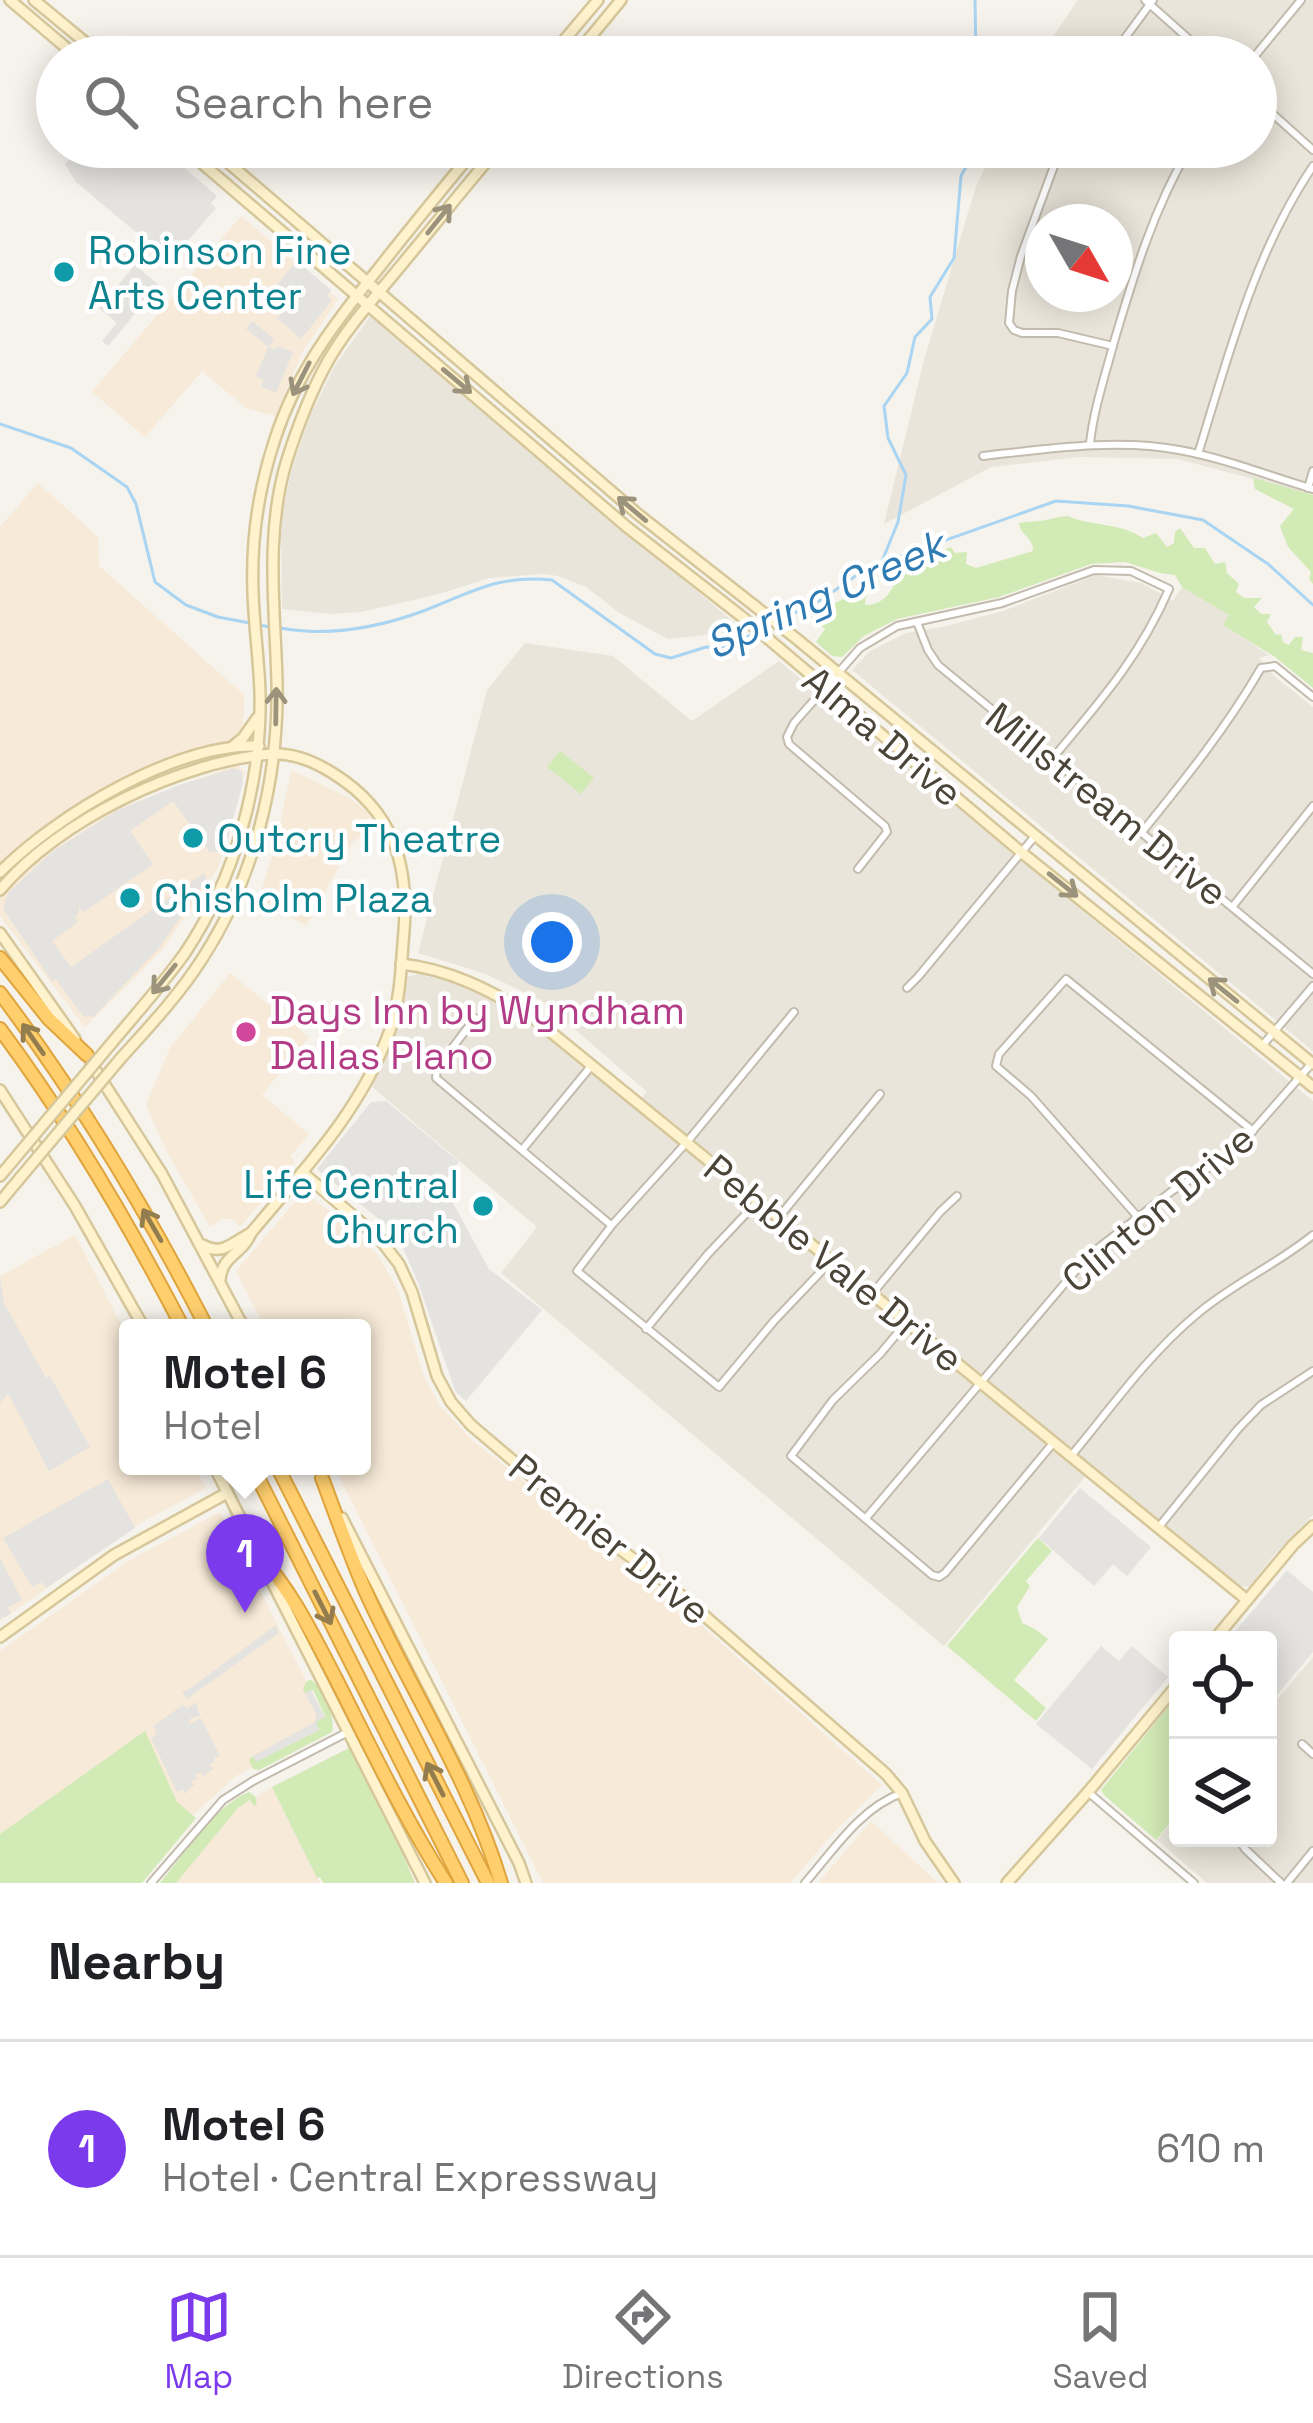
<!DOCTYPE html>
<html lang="en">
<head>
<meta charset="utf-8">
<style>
  body { margin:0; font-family:"Space Grotesk",sans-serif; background:#f6f6f6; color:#202124 }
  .controls { position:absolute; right:36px; bottom:36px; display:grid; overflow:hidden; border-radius:12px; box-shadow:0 6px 30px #0003 }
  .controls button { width:108px; height:108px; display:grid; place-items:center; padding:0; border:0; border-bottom:3px solid #e0e0e0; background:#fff; color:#202124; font:60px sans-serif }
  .compass { position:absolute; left:1025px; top:204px; width:108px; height:108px; border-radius:50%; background:#fff; box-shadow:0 6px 30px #0003; rotate:129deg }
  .you { position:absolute; left:552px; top:942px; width:42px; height:42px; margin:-30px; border:9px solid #fff; border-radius:50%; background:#1a73e8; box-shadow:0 0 0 18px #1a73e833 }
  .badge { display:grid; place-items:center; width:78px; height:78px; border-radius:50%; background:#7c3aed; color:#fff; font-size:39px; font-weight:700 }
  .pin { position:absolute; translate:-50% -99px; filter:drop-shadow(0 3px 6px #0008) }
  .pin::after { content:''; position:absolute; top:63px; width:42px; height:36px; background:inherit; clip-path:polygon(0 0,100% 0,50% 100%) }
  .popup { position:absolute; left:119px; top:1319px; width:252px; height:156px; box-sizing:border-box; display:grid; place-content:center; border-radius:12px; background:#fff; filter:drop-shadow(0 3px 9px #0005); font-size:39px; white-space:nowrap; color:#757577 }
  .popup b { font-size:45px; color:#202124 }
  .popup::after { content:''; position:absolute; left:50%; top:100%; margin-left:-24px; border:24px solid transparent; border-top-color:#fff }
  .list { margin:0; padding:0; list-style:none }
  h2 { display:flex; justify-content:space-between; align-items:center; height:156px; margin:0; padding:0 48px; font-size:51px }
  h2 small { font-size:39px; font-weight:400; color:#757577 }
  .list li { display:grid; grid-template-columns:78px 1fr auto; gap:36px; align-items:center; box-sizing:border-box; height:216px; padding:0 48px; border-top:3px solid #e0e0e0 }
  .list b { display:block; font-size:45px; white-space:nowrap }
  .list p { margin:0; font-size:39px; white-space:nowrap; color:#757577 }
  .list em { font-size:39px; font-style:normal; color:#757577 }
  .icon { flex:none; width:66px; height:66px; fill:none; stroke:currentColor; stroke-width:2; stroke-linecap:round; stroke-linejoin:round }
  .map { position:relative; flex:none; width:1313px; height:1883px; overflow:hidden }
  .search { position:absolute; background:#fff; box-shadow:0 6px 30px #0003; left:36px; right:36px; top:36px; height:132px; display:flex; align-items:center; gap:30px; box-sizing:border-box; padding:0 42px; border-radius:66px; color:#757577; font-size:45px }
  .sheet { height:372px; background:#fff }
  nav { display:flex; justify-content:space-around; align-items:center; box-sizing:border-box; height:168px; border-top:3px solid #e0e0e0; background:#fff; font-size:33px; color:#757577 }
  nav a { display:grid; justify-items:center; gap:6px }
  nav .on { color:#7c3aed }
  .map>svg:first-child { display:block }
  .residential { fill:#eae5da; fill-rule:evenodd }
  .commercial { fill:#f7ead8 }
  .green { fill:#d2eab5 }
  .parking { fill:#e5e3e0 }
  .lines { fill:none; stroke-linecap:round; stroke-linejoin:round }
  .stream { stroke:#a9d4f2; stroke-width:3 }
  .street-casing { stroke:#c2bbae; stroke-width:10 }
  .secondary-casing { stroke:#d6c79b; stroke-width:14 }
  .highway-casing { stroke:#e0a43c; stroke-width:16 }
  .street { stroke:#fff; stroke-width:6 }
  .secondary { stroke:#fff3cd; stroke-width:9 }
  .highway { stroke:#ffcf6e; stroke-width:12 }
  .secondary-bridge-casing { stroke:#d6c79b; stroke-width:14; stroke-linecap:butt }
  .secondary-bridge { stroke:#fff3cd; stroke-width:9 }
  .oneway { stroke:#9c937c }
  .oneway2 { stroke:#937c4e }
  .culture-dot { fill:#0f9aa8; stroke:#fff; stroke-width:4.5 }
  .hotel-dot { fill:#d1479c; stroke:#fff; stroke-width:4.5 }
  .labels { text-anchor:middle; stroke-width:9; stroke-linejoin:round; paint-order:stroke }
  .culture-label { font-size:39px; fill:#0d838f; stroke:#fff; text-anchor:start }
  .street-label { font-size:39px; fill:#4b4439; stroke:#fff }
  .hotel-label { font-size:39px; fill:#b23c85; stroke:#fff; text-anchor:start }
  .water-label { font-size:42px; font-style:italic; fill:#2e7ab2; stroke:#fff }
</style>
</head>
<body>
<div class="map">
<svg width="1313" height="1883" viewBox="0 0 1313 1883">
  <rect width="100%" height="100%" fill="#f6f3ec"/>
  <g class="residential">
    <path d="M1078,0H1313V495L1178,459L1080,457L991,467L884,524L924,360L975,189L995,147H1256V57H1039ZM1043,222H1115V294H1043Z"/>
    <path d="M371,315L737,625L724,633L668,639L621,614L586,587L558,576L543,574L489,578L443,593L361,612L332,614L282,609L281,534L283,508L292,469L310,416L334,367Z"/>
    <path d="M1096,575L1142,583L1173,601L1182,587L1186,588L1229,615L1224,625L1269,655L1259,658L1274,676L1313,707V1051L852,670L870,651L906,633L942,627L1003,611Z"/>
    <path d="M525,643L613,656L692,721L779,661L1313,1101V1515L1274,1555L1250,1586L1241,1587L1094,1466L944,1646L501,1273L537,1227L372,1087L402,1016L407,977L418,974L460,984L523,1017L634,1107L647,1092L541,1000L483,973L418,953L487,690Z"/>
    <path d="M1313,1657V1883H1207L1157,1840L1178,1815V1838H1268V1710Z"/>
  </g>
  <g class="commercial">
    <path d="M241,216L338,299L303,351L275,416L246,408L202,371L145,437L92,392Z"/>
    <path d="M38,483L98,537L99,566L244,695L243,735L132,774L33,836L48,854L116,809L237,765L245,772L218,868L162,950L85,1027L0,916V527Z"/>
    <path d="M291,770L350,798L366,811L375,825L352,843L306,926L259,898L277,840Z"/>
    <path d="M230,973L309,1037L262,1095L309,1134L290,1157L295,1162L240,1227L232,1219H222L210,1227L166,1150L146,1105L170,1048Z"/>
    <path d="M304,1191L352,1229L378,1255L398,1290L424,1377L441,1407L473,1441L660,1589L882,1785L837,1829L790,1883H543L334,1466H362V1328H265L236,1271Z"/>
    <path d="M75,1235L128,1338V1466H195L206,1488L137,1525L0,1621V1276Z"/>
    <path d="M220,1512L329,1726L236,1776L193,1815L177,1803L144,1732L0,1834V1651L130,1560Z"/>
    <path d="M272,1787L320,1883H174L232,1812Z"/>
    <path d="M871,1821L938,1883H818Z"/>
  </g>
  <g class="green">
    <path d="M1253,478L1313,495V584L1309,579L1311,572L1288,547L1280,526L1294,509L1255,489Z"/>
    <path d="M1068,516C1092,527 1119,522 1143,538L1156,533L1167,547L1174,543L1175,532L1180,528L1194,548H1205L1215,564L1225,562L1227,573L1239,584L1236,592L1244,598H1262L1254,607L1261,614H1271L1267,622L1276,635L1281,634L1283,642L1289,645L1295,637H1303L1301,650L1313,653V688L1275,657L1223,625L1229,615L1182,587L1175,575L1160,573L1125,562L1091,564L999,597L897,619L864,636L842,657L832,656L816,642L825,629L810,616L861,590L866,591L865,605C887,605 894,587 901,569L913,564L912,557L918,555L922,558L951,547L955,553L967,552L966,564L976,568L1033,551C1034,538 1020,535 1019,523C1027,521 1032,522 1040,521C1049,520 1058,516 1068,516Z"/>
    <path d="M560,751L594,778L581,794L547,767Z"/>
    <path d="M1038,1538L1052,1551L1026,1581L1030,1586L1017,1607L1022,1623L1035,1629L1048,1639L1014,1680L1046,1708L1036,1721L947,1646Z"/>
    <path d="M311,1680C323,1686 336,1718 332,1732L259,1770L253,1769L249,1760L253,1756L257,1761L319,1730L315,1722L325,1716L313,1690L305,1693L303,1689L307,1681Z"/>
    <path d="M1178,1695V1813L1156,1840L1104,1795L1101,1790Z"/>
    <path d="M145,1731L177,1802L196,1818L142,1883H0V1834Z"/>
    <path d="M349,1748L403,1855L415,1883H323L320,1877L317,1878L272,1787Z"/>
    <path d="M249,1792L255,1796L257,1804L254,1806L250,1800L238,1808L176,1883H160C186,1852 212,1808 249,1792Z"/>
  </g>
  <g class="parking">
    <path d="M79,147H160L217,196L211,203L216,208L175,256L156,249L76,182L65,164Z"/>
    <path d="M297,261L331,290L327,296L332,300L301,339L277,318L292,300L276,286Z"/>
    <path d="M135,265L159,285L108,346L102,341L117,323L99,308Z"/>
    <path d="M252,321L274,339L269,347L275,349L277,346L293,352L276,393L261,387L263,380L256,376L268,347L246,329Z"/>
    <path d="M235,768L242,772L243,783L224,852H210L173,801L130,831L153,864L84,912L79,907V912L75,917L78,922L52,941L71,967L204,873L207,878L159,948L93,1017L83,1016L56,979L52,981L3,909L8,893L52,852L116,811L179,785Z"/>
    <path d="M386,1101L459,1162L442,1183L489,1269L542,1310L466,1401L455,1391L419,1285L397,1234L317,1169L371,1102Z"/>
    <path d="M0,1277L4,1303L46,1378L50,1376L90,1447L49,1471L8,1393L0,1403Z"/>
    <path d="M108,1479L135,1528L46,1588L41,1582L32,1587L3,1538Z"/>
    <path d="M1080,1488L1151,1547L1127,1576L1113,1564L1094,1586L1039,1538Z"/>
    <path d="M0,1558L22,1600L8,1607L11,1614L0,1619Z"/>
    <path d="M1287,1570L1313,1592V1652L1268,1706V1640H1228Z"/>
    <path d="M276,1625L279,1633L187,1699L182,1692L189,1689Z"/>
    <path d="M1101,1646L1119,1661L1132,1646L1168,1677L1092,1769L1036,1724Z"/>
    <path d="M311,1690L325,1717L316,1722L319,1730L256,1762L253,1756L315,1722L316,1714L305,1693Z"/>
    <path d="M196,1702L200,1716L191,1718L188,1725L201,1718L220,1756L214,1758L215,1762L209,1765L214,1768L203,1777L202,1772L195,1775L197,1778L190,1782L195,1784L184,1794L183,1789L177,1792L151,1738L157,1734L153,1726L183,1705L187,1709Z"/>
  </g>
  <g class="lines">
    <g class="stream">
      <path d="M975,0L976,57"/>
      <path d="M0,424L71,448L127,487L136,504L155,582L186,605L218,617L270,627"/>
      <path d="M882,561L898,522L906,475L888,438L884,406L907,373L915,337L932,319L930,297L954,258L961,176L977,147"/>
      <path d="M280,628C330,637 378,628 426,610C474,591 498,575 552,580L655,654L671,658L706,647L724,648L753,634"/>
      <path d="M762,629L821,600L867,568L1056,501L1128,506L1203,520L1268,564L1313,605"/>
    </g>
    <g class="street-casing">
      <g id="street">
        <path d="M1145,0L1209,57"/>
        <path d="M1111,57L1153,0"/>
        <path d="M1254,57L1301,0"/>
        <path d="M1256,99L1313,150"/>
        <path d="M1061,147L1021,256L1012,291L1009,323L1014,330L1022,333H1058L1113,346"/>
        <path d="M1090,443C1094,408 1105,376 1114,342C1134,274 1154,208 1190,147"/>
        <path d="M1198,454C1229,354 1254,254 1313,166"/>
        <path d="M983,456C1046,449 1117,438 1179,450C1224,458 1269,476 1313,489"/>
        <path d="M1308,488L1313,471"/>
        <path d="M917,622L928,650L938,665L1313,974"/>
        <path d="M1142,832C1185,779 1227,727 1261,668L1275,666L1313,697"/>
        <path d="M858,869L887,832L885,826L789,744L787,737L794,723L860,648L897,626L1002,603L1094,570L1131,571L1169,589C1140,657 1098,704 1051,760"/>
        <path d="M1233,906L1313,806"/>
        <path d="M907,988L918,977L1035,836"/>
        <path d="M794,1012L687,1142L612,1225L577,1271L719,1387L774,1321L831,1261"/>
        <path d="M475,1018L437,1068L436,1078L611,1225"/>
        <path d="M1262,1046L1313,986"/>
        <path d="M522,1150L592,1065"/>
        <path d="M1137,1216L1031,1096L996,1066L999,1054L1066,979L1253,1131"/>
        <path d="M779,1217L880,1094"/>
        <path d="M872,1294L940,1212L957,1196"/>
        <path d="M906,1323L880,1354L833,1400L791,1456L932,1575L939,1577L945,1573L1054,1442"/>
        <path d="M646,1329L708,1254L758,1201"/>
        <path d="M1071,1456C1111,1408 1148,1355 1196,1315C1232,1284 1276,1265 1313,1235"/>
        <path d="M866,1518L1088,1256L1172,1191L1234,1152L1312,1063"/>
        <path d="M1158,1528L1238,1429L1261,1405L1313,1371"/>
        <path d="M1302,1744L1313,1754"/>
        <path d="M1088,1792L1194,1883"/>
        <path d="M1238,1838L1245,1849L1281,1883"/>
        <path d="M151,1883L223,1800L253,1781L348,1732"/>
        <path d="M805,1883C833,1851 860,1808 902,1793"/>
        <path d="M1287,1883L1313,1851"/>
      </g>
    </g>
    <g class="secondary-casing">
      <g id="secondary">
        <path d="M10,0L77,57"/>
        <path d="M34,0L103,57"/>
        <path d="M550,57L598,0"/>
        <path d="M574,57L621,0"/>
        <path d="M183,147L627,527L741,616L1021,852L1313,1087"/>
        <path d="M210,147L639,515L798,640L1313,1064"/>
        <path d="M233,746L243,738L257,718"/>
        <path d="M0,872C57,815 176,743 259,746"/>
        <path d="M0,890C58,820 184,760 273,754C294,753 317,763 334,774C393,811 409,863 404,931C401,964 401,998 390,1030C361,1111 305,1168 251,1233C242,1255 222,1255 220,1280"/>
        <path d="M0,933L75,1039"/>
        <path d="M401,964C449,969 490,990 530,1015L1247,1600"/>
        <path d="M110,1045C135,1015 162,985 185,953C235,878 262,783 260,693C259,659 254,626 253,592C251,541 259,487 275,439C296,373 336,321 379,268C411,227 444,187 477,147"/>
        <path d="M121,1058C150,1026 179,995 202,959C255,878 279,777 277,681C275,607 265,535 286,463C297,428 310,393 328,361C346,329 371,302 394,274C429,232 463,189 499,147"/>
        <path d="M91,1063L162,1174L244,1328"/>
        <path d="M0,1090L75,1206L144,1328"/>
        <path d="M302,1172L379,1238L399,1264L412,1292L437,1376L451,1402L471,1425L603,1537L667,1583L886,1774L902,1793L925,1841L954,1883"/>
        <path d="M0,1176L11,1163"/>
        <path d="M0,1202L20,1178"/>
        <path d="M203,1245C222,1257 234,1241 251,1233"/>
        <path d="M214,1466L260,1557"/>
        <path d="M342,1518L519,1863L526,1883"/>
        <path d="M267,1572L425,1883"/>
        <path d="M0,1637L114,1555L227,1493"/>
        <path d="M1214,1640L1293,1545L1313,1526"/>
        <path d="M1007,1883L1088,1792L1178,1684"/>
      </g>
    </g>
    <g class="highway-casing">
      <g id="highway">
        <path d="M0,958L49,1019L87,1055"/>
        <path d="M0,993C80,1099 147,1211 207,1328"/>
        <path d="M0,1029C70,1123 129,1224 183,1328"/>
        <path d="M252,1466L462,1883"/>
        <path d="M277,1466L488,1883"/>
        <path d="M322,1478C336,1515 349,1553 365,1590C409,1688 470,1779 501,1883"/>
        <path d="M258,1554C292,1591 313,1635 336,1679C371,1748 404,1818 446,1883"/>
      </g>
    </g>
    <use href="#street" class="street"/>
    <use href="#secondary" class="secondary"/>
    <use href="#highway" class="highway"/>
    <g class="secondary-bridge-casing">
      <g id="secondary-bridge">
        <path d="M11,1163L110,1045"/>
        <path d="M20,1178L121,1058"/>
      </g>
    </g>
    <use href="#secondary-bridge" class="secondary-bridge"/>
  </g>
  <defs><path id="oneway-shaft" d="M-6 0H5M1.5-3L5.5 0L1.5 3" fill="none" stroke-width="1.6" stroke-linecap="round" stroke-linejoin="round" transform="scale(3)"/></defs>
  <g class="oneway">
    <use href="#oneway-shaft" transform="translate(439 219) rotate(-51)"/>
    <use href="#oneway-shaft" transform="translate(301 379) rotate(117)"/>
    <use href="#oneway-shaft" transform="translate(457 381) rotate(40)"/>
    <use href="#oneway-shaft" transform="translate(632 509) rotate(-140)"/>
    <use href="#oneway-shaft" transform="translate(276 706) rotate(-89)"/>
    <use href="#oneway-shaft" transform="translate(1063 885) rotate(39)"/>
    <use href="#oneway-shaft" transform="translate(164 979) rotate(129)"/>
    <use href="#oneway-shaft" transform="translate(1223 990) rotate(-141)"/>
  </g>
  <g class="oneway2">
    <use href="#oneway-shaft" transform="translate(33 1039) rotate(-125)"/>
    <use href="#oneway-shaft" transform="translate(152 1225) rotate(-120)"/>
    <use href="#oneway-shaft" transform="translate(323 1608) rotate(63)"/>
    <use href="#oneway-shaft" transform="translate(435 1779) rotate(-117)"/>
  </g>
  <g class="culture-dot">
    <circle cx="64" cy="272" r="12"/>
    <circle cx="193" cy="838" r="12"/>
    <circle cx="130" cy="898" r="12"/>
    <circle cx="483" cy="1206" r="12"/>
  </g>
  <circle class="hotel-dot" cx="246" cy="1032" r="12"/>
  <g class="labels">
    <g class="culture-label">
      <text x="88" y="264">Robinson Fine<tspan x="88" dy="45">Arts Center</tspan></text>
      <text x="217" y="852">Outcry Theatre</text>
      <text x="154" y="912">Chisholm Plaza</text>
      <text x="459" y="1198" text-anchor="end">Life Central<tspan x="459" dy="45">Church</tspan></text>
    </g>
    <g class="street-label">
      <text transform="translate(883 736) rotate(40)" y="14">Alma Drive</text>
      <text transform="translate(1107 804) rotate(39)" y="14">Millstream Drive</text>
      <text transform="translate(1158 1208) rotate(-40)" y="14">Clinton Drive</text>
      <text transform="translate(834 1263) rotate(39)" y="14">Pebble Vale Drive</text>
      <text transform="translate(610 1539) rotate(39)" y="14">Premier Drive</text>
    </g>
    <g class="hotel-label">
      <text x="270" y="1024">Days Inn by Wyndham<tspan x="270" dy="45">Dallas Plano</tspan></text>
    </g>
    <g class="water-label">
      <text transform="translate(825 594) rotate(-24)" y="15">Spring Creek</text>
    </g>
  </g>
</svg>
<div class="controls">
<button><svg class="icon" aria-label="locate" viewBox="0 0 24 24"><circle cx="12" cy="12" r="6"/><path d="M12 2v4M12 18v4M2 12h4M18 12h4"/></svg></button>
<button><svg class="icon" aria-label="layers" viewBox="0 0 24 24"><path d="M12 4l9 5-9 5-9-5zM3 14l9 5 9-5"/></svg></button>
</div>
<svg class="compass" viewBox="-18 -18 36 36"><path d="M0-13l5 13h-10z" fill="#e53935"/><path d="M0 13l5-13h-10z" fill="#757577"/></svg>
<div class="you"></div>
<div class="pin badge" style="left:245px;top:1613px">1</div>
<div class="popup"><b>Motel 6</b>Hotel</div>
<div class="search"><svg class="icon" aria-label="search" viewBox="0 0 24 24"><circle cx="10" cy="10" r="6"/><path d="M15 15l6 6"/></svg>Search here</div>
</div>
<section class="sheet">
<h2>Nearby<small></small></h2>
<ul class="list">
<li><span class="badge">1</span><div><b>Motel 6</b><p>Hotel · Central Expressway</p></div><em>610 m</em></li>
</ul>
</section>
<nav>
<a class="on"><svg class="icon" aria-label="map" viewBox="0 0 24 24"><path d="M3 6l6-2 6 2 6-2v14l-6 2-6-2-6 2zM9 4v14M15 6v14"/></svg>Map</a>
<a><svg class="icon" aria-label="directions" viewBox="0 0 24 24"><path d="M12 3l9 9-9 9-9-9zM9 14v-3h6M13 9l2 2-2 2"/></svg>Directions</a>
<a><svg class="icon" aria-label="saved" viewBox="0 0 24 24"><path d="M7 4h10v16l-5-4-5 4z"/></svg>Saved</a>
</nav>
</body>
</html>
